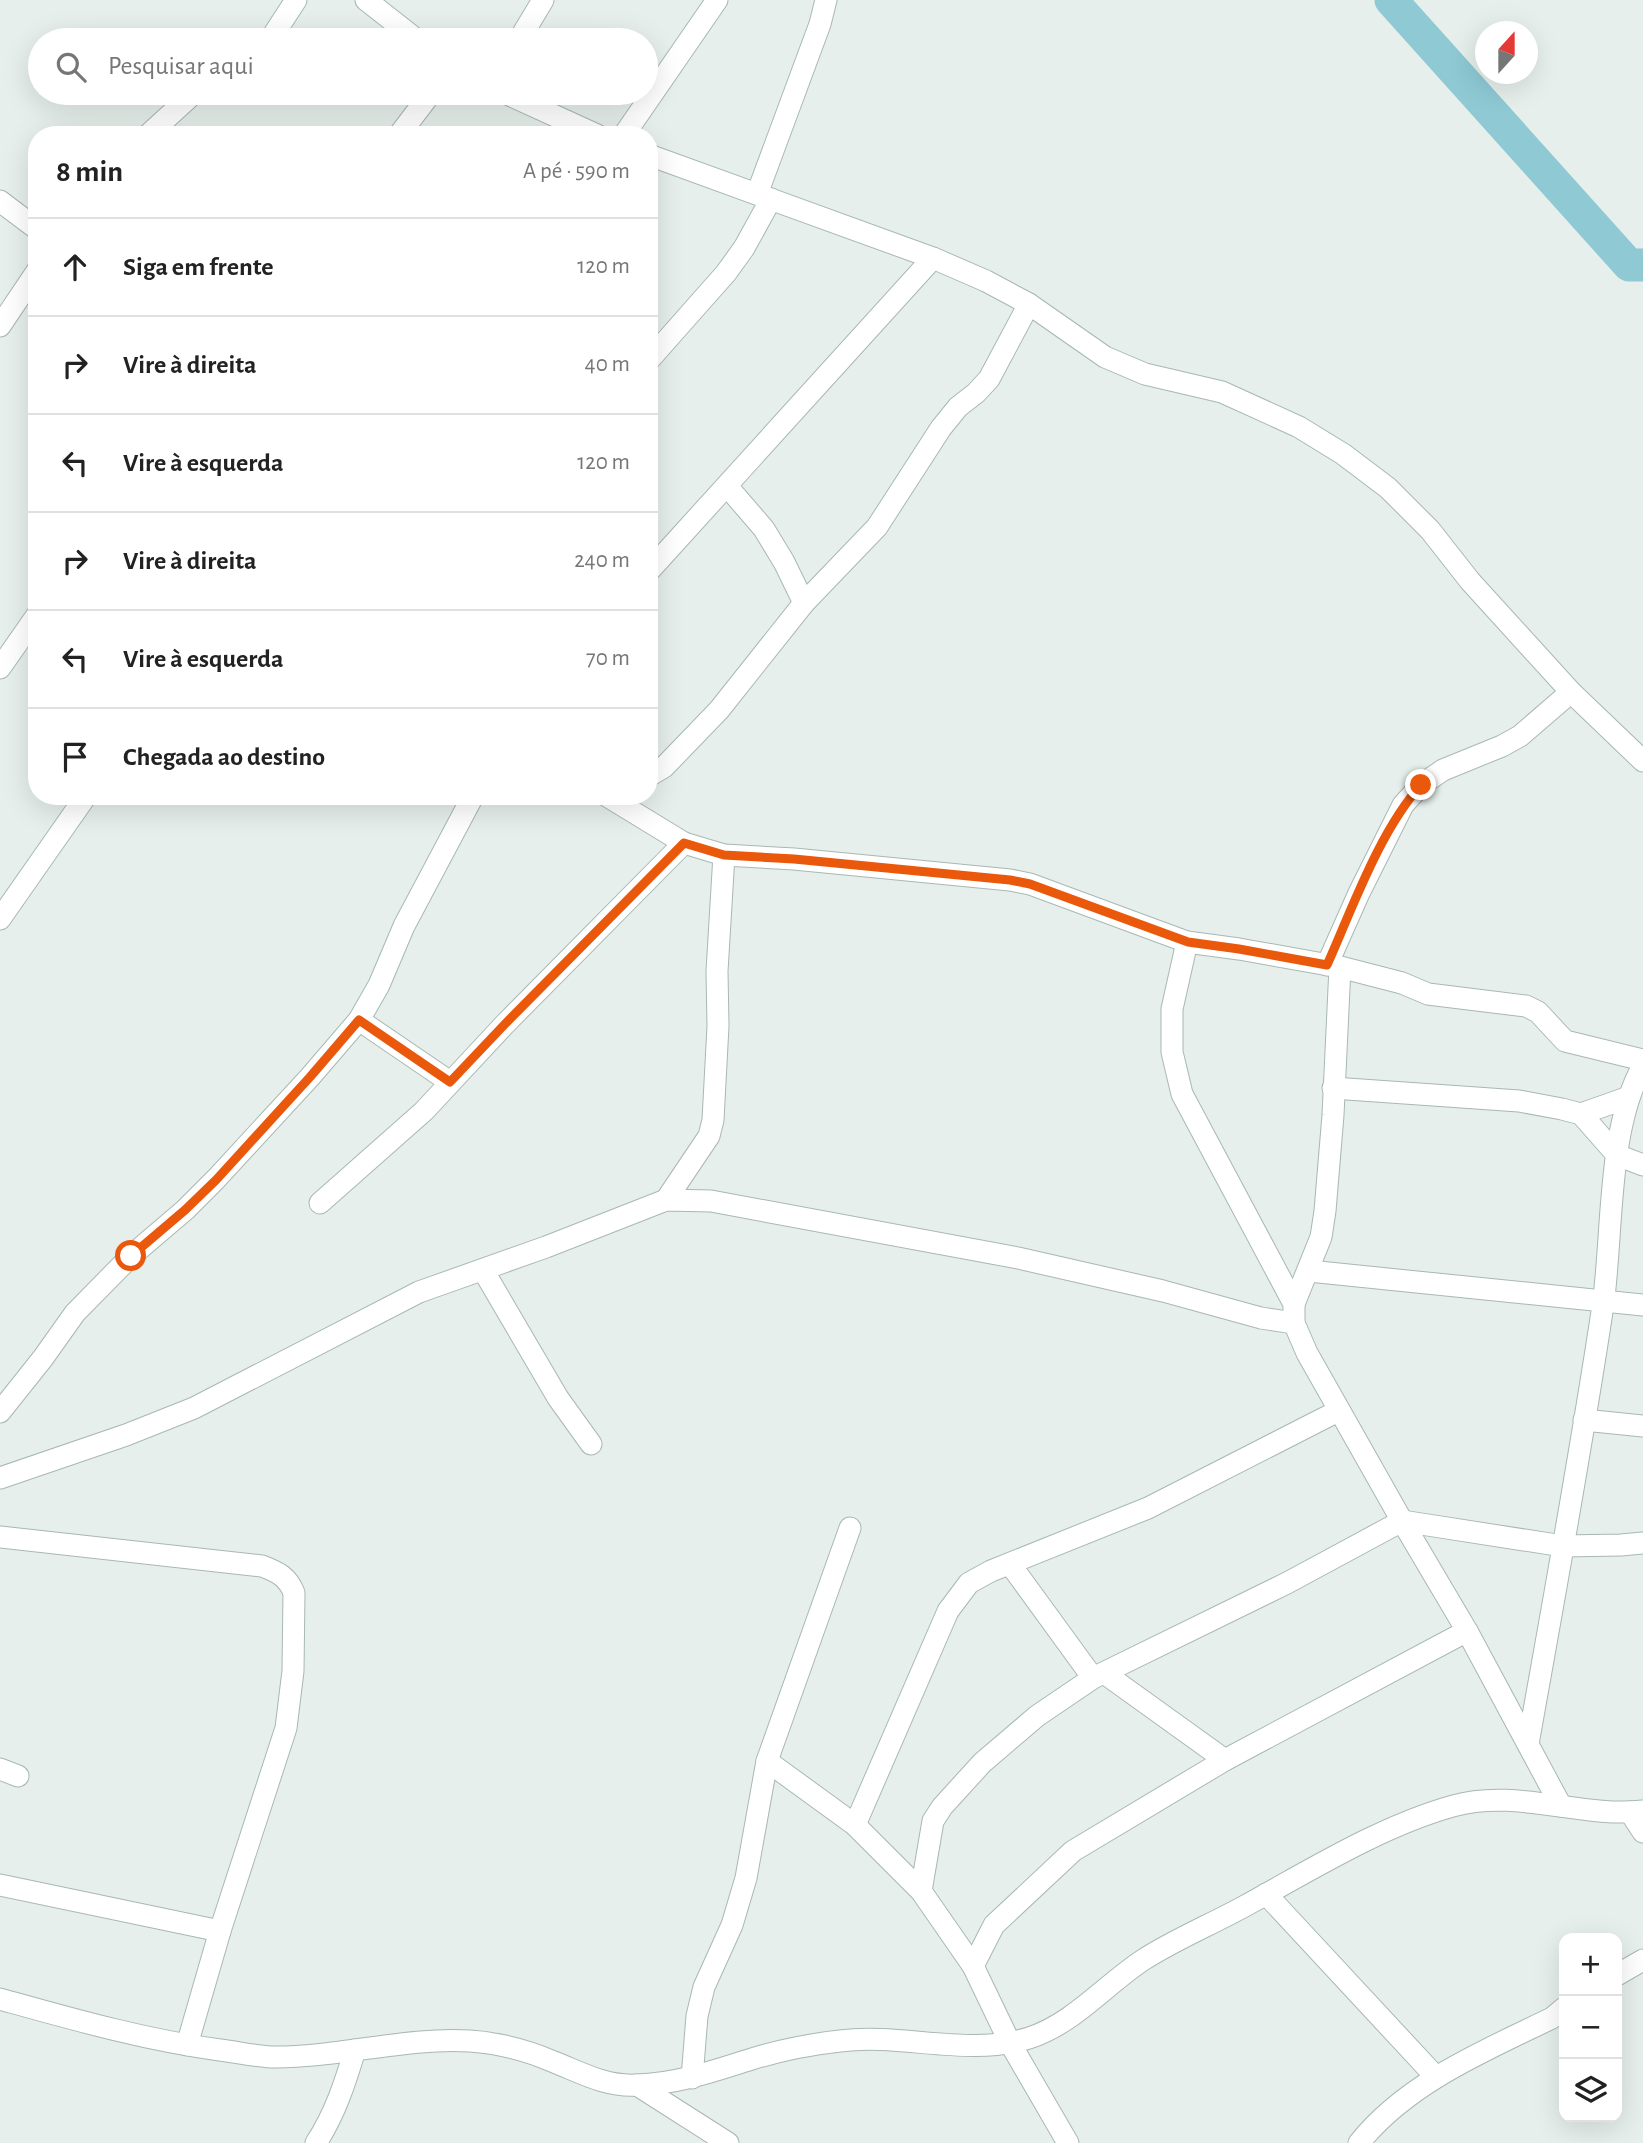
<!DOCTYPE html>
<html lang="pt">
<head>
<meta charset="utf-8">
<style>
  body { margin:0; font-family:"Alegreya Sans",sans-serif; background:#f6f6f6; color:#222 }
  .controls { position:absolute; right:21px; bottom:21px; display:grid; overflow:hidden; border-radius:14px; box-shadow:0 7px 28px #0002 }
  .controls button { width:63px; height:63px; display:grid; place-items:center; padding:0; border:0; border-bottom:2px solid #e0e0e0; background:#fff; color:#222; font:35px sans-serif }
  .compass { position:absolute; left:1475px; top:21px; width:63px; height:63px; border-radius:50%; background:#fff; box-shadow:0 7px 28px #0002; rotate:21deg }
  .stop { position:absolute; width:21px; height:21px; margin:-16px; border:5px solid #ea580c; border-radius:50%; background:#fff }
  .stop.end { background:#ea580c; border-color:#fff; box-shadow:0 2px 7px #0008 }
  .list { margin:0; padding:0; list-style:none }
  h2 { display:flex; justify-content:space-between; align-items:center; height:91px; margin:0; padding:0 28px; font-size:30px }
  h2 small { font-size:23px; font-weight:400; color:#767676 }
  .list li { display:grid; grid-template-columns:46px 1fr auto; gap:21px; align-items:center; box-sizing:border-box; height:98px; padding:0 28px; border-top:2px solid #e0e0e0 }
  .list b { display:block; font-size:26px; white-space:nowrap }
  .list em { font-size:23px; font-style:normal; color:#767676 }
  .icon { flex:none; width:38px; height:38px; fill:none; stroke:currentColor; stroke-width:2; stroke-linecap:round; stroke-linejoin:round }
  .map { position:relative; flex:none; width:1643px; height:2143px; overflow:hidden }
  .search { position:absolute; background:#fff; box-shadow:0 7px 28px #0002; left:28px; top:28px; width:630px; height:77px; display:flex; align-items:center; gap:18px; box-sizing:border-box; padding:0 24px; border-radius:38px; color:#767676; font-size:26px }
  .panel { position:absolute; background:#fff; box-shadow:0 7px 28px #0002; left:28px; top:126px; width:630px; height:679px; border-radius:28px }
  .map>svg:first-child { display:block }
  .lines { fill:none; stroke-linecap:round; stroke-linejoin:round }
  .river { stroke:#8ec9d4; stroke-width:33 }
  .minor-casing { stroke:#a8b8b2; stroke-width:23 }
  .minor { stroke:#fff; stroke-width:21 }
  .route { stroke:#ea580c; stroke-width:9 }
</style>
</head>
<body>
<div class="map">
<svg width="1643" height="2143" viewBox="0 0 1643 2143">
  <rect width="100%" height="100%" fill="#e6efeb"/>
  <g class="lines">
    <path class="river" d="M1391,0L1629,265H1643"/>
    <g class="minor-casing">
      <g id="minor">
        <path d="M366,0L417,40"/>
        <path d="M270,40L296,0"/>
        <path d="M519,40L543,0"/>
        <path d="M505,93L597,135"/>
        <path d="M148,135L194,93"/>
        <path d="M399,135L431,93"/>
        <path d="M624,135L717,0"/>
        <path d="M649,155L933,258L986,281L1029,304L1105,357L1145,374L1222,392L1299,427L1343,454L1388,488L1430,530L1470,581L1571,692L1643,761"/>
        <path d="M757,194L820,24L826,0"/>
        <path d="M0,201L37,229"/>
        <path d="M0,326L37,271"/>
        <path d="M649,360L726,273L744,248L771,199"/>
        <path d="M727,486L764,529L784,562L804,603"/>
        <path d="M649,571L933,258"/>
        <path d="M0,668L37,615"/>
        <path d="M649,776L664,767L719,710L804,603L877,527L941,428L958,407L976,393L989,379L1029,304"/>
        <path d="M607,796L684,843L724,855L794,859L1010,880L1030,884L1187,942L1239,949L1340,967L1402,983L1428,994L1526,1006L1538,1012L1565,1041L1643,1060"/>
        <path d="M0,919L86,796"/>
        <path d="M1187,942L1172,1009V1052L1182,1094L1294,1304V1323L1307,1353L1402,1521L1467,1631L1561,1806"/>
        <path d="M1327,965L1359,893L1403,805L1421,785L1443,770L1502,746L1520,736L1571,692"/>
        <path d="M359,1020L450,1082"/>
        <path d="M1333,1088L1519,1101L1562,1109L1581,1114L1617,1155L1643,1165"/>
        <path d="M1581,1114L1629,1097"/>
        <path d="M666,1200L709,1136L713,1120L718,1026L717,971L724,855"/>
        <path d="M320,1203L424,1111L505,1024L684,843"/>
        <path d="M483,1270L558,1398L591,1444"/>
        <path d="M1309,1271L1643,1305"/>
        <path d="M1294,1304L1321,1237L1325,1211L1333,1115L1340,967"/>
        <path d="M0,1412L43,1358L75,1313L131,1256L185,1210L216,1179L310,1077L359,1020L379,985L404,926L473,796"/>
        <path d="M1584,1420L1643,1426"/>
        <path d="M0,1478L126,1435L194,1408L419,1292L546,1247L666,1200L711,1201L1018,1258L1163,1291L1261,1318L1294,1323"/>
        <path d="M0,1537L262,1566C278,1572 288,1577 294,1593L293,1671L286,1728L220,1931L187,2045"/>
        <path d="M1010,1564L1093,1678"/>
        <path d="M1104,1673L1225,1760"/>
        <path d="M1528,1744C1554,1598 1581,1452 1603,1305C1613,1234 1607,1128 1643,1066"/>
        <path d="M767,1761L855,1825L921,1891L973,1966L1010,2043L1068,2143"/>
        <path d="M0,1769L18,1776"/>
        <path d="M1630,1812L1643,1832"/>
        <path d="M855,1825L948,1611L969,1583L991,1571L1148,1508L1338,1411"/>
        <path d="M0,1885L220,1931"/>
        <path d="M921,1891L933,1821L942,1807L982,1763L1037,1716L1093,1678L1287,1583L1402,1521L1563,1546L1621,1545L1643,1543"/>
        <path d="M1266,1894L1436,2077"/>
        <path d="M973,1966L994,1925L1073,1851L1225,1760L1467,1631"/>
        <path d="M1617,1975L1643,1960"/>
        <path d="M0,1999C72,2019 145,2040 220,2050C237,2052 254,2056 271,2057C338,2058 404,2037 470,2041C498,2043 529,2051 554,2062C582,2073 606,2087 637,2085C678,2084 716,2070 755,2058C782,2050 812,2044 840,2041C903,2033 967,2057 1029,2038C1073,2024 1105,1985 1143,1960C1174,1940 1210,1925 1243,1907C1309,1871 1381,1826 1453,1806C1516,1788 1580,1818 1643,1811"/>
        <path d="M692,2078L697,2016L704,1987L732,1925L746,1878L767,1761L850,1528"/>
        <path d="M637,2085L728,2143"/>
        <path d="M316,2143C335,2114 345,2083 355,2050"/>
        <path d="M1359,2143C1407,2083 1484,2051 1552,2018L1564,2008"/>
      </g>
    </g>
    <use href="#minor" class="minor"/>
  </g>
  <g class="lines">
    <path class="route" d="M131,1256L185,1210L216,1180L310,1077L359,1020L450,1082L505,1024L684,843L724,855L794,859L1010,880L1030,884L1188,942L1239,949L1327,965C1352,909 1380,830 1421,785"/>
  </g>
</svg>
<div class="controls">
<button>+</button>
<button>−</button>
<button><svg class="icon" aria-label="layers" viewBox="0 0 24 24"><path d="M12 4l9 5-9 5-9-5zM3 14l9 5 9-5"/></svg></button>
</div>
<svg class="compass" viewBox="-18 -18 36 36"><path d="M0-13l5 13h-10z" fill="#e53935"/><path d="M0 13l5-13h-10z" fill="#767676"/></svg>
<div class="stop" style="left:131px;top:1256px"></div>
<div class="stop end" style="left:1421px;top:785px"></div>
<div class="search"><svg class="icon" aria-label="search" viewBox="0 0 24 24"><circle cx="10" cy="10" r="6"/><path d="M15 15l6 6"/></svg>Pesquisar aqui</div>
<section class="panel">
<h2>8 min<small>A pé · 590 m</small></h2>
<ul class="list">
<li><svg class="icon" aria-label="ahead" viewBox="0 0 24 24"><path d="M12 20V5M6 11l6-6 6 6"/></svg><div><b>Siga em frente</b></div><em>120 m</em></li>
<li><svg class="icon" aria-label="right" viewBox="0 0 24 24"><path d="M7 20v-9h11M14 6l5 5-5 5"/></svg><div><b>Vire à direita</b></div><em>40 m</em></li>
<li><svg class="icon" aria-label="left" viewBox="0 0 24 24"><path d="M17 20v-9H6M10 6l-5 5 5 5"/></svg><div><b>Vire à esquerda</b></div><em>120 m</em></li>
<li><svg class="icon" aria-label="right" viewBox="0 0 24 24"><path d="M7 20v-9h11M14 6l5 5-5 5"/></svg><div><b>Vire à direita</b></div><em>240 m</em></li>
<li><svg class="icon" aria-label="left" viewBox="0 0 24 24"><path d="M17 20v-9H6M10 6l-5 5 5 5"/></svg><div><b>Vire à esquerda</b></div><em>70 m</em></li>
<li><svg class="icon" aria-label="arrive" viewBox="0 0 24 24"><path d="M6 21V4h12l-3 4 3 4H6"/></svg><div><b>Chegada ao destino</b></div></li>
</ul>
</section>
</div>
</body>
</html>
